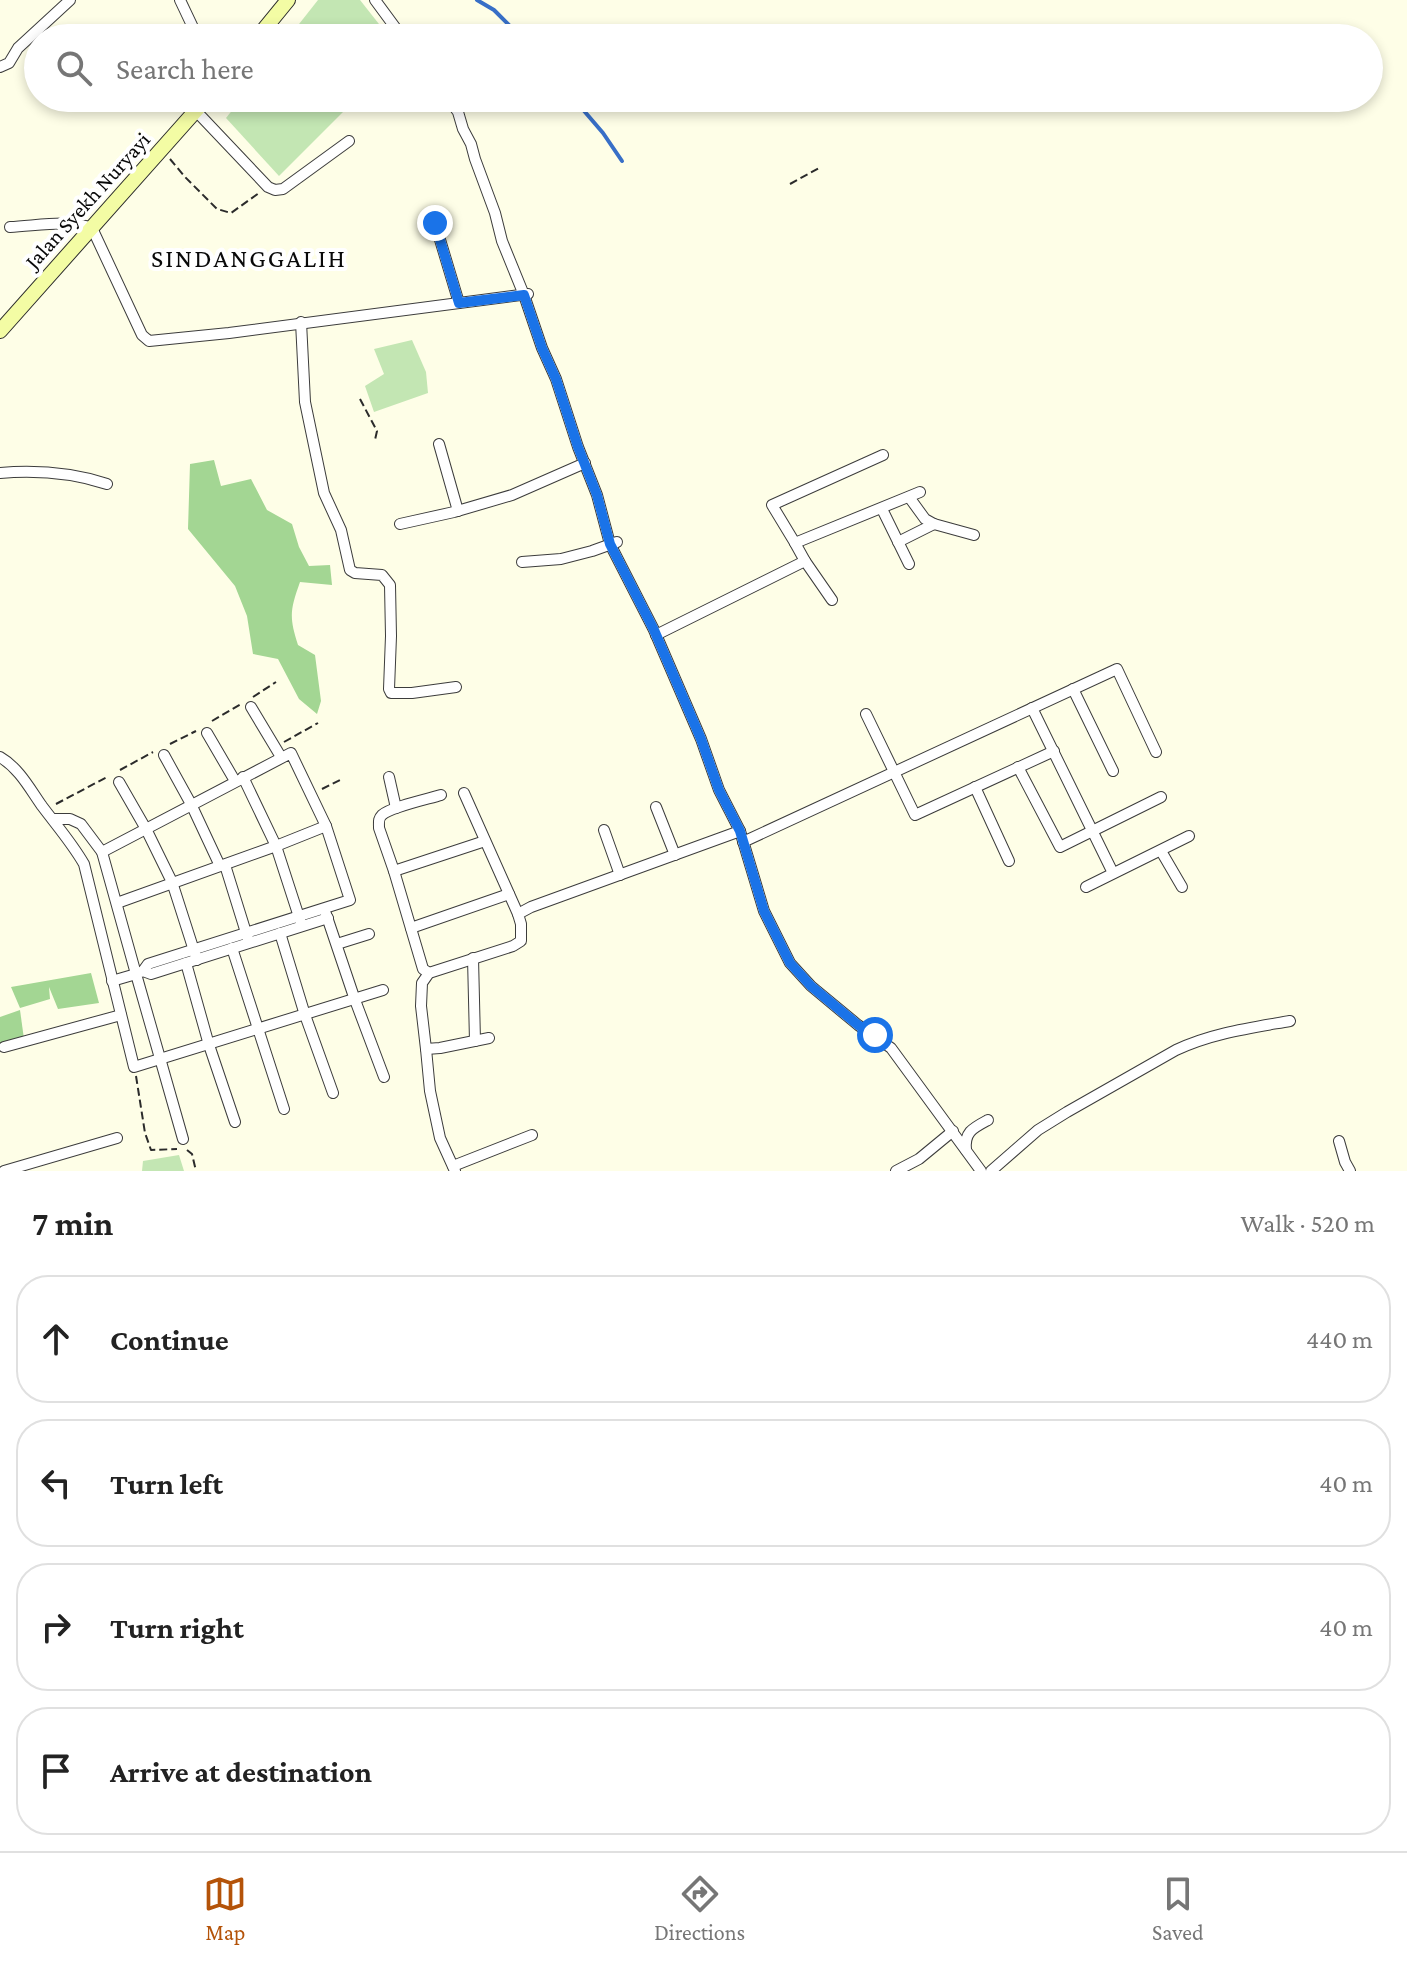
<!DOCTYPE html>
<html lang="en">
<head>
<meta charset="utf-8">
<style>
  body { margin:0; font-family:"Crimson Pro",serif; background:#f2f2f2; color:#222 }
  .stop { position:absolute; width:24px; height:24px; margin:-18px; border:6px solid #1a73e8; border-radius:50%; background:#fff }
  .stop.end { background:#1a73e8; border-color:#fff; box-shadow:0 2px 8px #0008 }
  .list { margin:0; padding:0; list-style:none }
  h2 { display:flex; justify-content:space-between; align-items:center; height:104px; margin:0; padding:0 32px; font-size:34px }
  h2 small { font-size:26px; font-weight:400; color:#767676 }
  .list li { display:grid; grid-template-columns:52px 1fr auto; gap:24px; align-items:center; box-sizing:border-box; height:128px; margin:0 16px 16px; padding:0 16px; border:2px solid #e0e0e0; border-radius:32px }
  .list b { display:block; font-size:30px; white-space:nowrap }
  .list em { font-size:26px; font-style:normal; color:#767676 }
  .icon { flex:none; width:44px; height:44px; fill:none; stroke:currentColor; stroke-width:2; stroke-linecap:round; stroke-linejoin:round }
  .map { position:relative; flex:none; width:1407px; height:1171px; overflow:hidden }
  .search { position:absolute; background:#fff; box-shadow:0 4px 12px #0003; left:24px; right:24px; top:24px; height:88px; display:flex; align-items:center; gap:20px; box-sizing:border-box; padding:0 28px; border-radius:44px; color:#767676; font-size:30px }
  .sheet { height:680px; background:#fff }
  nav { display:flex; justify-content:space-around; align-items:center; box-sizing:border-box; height:112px; border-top:2px solid #e0e0e0; background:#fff; font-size:22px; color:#767676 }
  nav a { display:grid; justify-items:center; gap:4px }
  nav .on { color:#b45309 }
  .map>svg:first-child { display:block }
  .green { fill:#c3e6b3 }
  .forest { fill:#a3d693 }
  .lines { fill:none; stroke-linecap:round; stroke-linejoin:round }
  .stream { stroke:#386fc7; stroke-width:4 }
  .street-casing { stroke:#3c3c3c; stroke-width:12 }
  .secondary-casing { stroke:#2b2b2b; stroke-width:16 }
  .path { stroke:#2b2b2b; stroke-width:2; stroke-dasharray:8 4; stroke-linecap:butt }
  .street { stroke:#fff; stroke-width:10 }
  .secondary { stroke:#f3fca4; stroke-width:14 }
  .route { stroke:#1a73e8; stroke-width:10 }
  .labels { text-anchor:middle; stroke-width:8; stroke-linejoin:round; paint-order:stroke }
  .street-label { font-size:22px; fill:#090909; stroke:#fff }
  .quarter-label { font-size:26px; letter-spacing:2px; fill:#090909; stroke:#fff }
</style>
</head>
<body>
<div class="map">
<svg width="1407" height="1171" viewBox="0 0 1407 1171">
  <rect width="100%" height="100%" fill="#fefee7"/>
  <g class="green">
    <path d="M318,0H360L390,38H288Z"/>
    <path d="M242,98H357L279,176L226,118Z"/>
    <path d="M412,340L426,372L428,393L374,412L365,386L384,374L374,349Z"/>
    <path d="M179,1155L184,1171H142L143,1161Z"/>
  </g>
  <g class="forest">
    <path d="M214,460L221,486L251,479L267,510L292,524L299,547L309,566L330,565L332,585L300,582C290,610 289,617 298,645L315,655L321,701L317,714L299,699L278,659L253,654L247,616L235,586L188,529L190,464Z"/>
    <path d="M91,973L99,1003L58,1009L49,987L50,999L20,1008L11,987Z"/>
    <path d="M20,1010L24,1039L0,1048V1017Z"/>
  </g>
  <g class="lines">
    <g class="stream">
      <path d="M477,0L494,10L522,38"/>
      <path d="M573,98L603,133L622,161"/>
    </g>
    <g class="street-casing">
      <g id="street">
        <path d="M180,0L198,38"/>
        <path d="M375,0L403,38"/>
        <path d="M0,67L9,63L18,48L70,0"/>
        <path d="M448,98L458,112L463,129L471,144L475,159L495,213L502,241L524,295L542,348L556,379L578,447L597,495L610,544L654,630L701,739L719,790L740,831L764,911L790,963L811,986L858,1025L891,1048L981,1171"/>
        <path d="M196,111L268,187L275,190L283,189L349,141"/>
        <path d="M435,223L459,303"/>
        <path d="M10,227C36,226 68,219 92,228L142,335L149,341L229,333L528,294"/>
        <path d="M301,322L305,402L324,493L341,530L350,570L355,573L382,575L390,585L391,636L389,689L391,693H412L456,687"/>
        <path d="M439,444L458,511"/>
        <path d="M0,473C36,470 73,473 107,484"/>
        <path d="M909,497L925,519L934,524L974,535"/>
        <path d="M882,509L909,564"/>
        <path d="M400,524L454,512L512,495L585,463"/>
        <path d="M898,542L934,524"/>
        <path d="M795,543L772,505L883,455"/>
        <path d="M805,561L795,543L920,492"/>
        <path d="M522,562L561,559L592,551L617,542"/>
        <path d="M656,635L805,561L832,600"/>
        <path d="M1073,689L1113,771"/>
        <path d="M251,707L281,757"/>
        <path d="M1032,708L1113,873"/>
        <path d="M866,714L915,815L1054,751"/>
        <path d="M207,733L235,781"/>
        <path d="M164,755L191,804L220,866"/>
        <path d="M0,757C19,768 30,789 42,806C57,826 72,843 84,864L134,1067L383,990"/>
        <path d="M1018,767L1060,847L1161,797"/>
        <path d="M243,777L276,846L300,920"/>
        <path d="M389,777L396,808"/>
        <path d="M119,782L146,829L172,882L197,960"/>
        <path d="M975,787L1009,861"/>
        <path d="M464,793L518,914"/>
        <path d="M656,807L675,855"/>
        <path d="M53,819H70L81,824L102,852L136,974L112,981"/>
        <path d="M604,830L620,875"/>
        <path d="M743,842L1117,669L1156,752"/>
        <path d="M1161,851L1182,887"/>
        <path d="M102,852L291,753L326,826L350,900L148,964L143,971L136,974L183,1139"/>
        <path d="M225,865L248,939"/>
        <path d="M394,871L485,841"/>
        <path d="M1086,887L1189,836"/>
        <path d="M117,903L276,846L326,826"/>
        <path d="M326,914L355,1000L384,1077"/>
        <path d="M411,928L509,894"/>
        <path d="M280,933L305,1015L333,1093"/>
        <path d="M337,944L369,934"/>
        <path d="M232,948L284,1109"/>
        <path d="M473,958L475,1041"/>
        <path d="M186,963L209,1045L235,1122"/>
        <path d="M143,971L151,974L328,918"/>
        <path d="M429,973L423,969L394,871L379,828C379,822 378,819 382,815C391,807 428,799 441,795"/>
        <path d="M489,1038L440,1048L426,1049L421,1006L422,983L429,973L513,946L521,941V924L518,914L531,907L740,831"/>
        <path d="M4,1047L121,1015"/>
        <path d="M426,1049L430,1091L440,1138L455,1171"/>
        <path d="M1339,1141L1345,1162L1350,1171"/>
        <path d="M966,1150C964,1132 973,1128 988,1120"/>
        <path d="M453,1166L532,1135"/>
        <path d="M4,1171L117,1138"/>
        <path d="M896,1171L919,1159L953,1131"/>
        <path d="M991,1171L1038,1130L1067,1112L1176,1050C1212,1033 1250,1028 1290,1021"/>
      </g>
    </g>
    <g class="secondary-casing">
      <g id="secondary">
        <path d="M257,38L288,0"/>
        <path d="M0,331L207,98"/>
      </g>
    </g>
    <g class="path">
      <path d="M170,159L185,177L217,209L231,213L259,193"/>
      <path d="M790,184L819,168"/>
      <path d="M360,399L377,431L375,440"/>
      <path d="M253,697L276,682"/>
      <path d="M212,721L241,704"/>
      <path d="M284,742L318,723"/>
      <path d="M170,744L196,731"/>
      <path d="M120,770L153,752"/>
      <path d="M322,789L340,780"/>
      <path d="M56,804L107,777"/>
      <path d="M136,1076L145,1133L151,1150L177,1149"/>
      <path d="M187,1150L192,1154L196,1171"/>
    </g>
    <use href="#street" class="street"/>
    <use href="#secondary" class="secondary"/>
  </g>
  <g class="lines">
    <path class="route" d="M435,223L459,303L524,295L542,348L556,379L578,447L597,495L610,544L654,630L701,739L719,790L740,831L764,911L790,963L811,986L858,1025L875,1035"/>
  </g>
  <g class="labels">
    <g class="street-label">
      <text transform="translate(87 200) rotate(-48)" y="8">Jalan Syekh Nuryayi</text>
    </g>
    <g class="quarter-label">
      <text x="249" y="267">SINDANGGALIH</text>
    </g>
  </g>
</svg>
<div class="stop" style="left:875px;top:1035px"></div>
<div class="stop end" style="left:435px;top:223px"></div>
<div class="search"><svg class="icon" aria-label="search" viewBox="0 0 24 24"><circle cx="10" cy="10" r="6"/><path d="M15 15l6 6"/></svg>Search here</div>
</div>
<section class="sheet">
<h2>7 min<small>Walk · 520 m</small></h2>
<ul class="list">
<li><svg class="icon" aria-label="ahead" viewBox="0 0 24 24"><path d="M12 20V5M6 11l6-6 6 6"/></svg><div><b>Continue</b></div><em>440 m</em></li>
<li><svg class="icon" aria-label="left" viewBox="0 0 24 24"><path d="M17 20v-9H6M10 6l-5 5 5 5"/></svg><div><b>Turn left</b></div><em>40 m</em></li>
<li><svg class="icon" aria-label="right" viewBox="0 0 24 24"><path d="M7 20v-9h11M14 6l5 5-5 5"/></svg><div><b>Turn right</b></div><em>40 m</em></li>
<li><svg class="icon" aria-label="arrive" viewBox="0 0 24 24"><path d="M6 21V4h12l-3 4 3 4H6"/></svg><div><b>Arrive at destination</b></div></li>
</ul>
</section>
<nav>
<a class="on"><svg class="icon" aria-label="map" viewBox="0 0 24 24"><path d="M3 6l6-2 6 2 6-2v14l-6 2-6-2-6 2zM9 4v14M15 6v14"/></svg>Map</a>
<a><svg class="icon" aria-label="directions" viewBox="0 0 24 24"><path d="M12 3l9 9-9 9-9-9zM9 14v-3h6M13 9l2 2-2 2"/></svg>Directions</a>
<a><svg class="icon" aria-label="saved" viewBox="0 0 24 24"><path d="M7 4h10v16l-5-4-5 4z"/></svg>Saved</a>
</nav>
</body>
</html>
